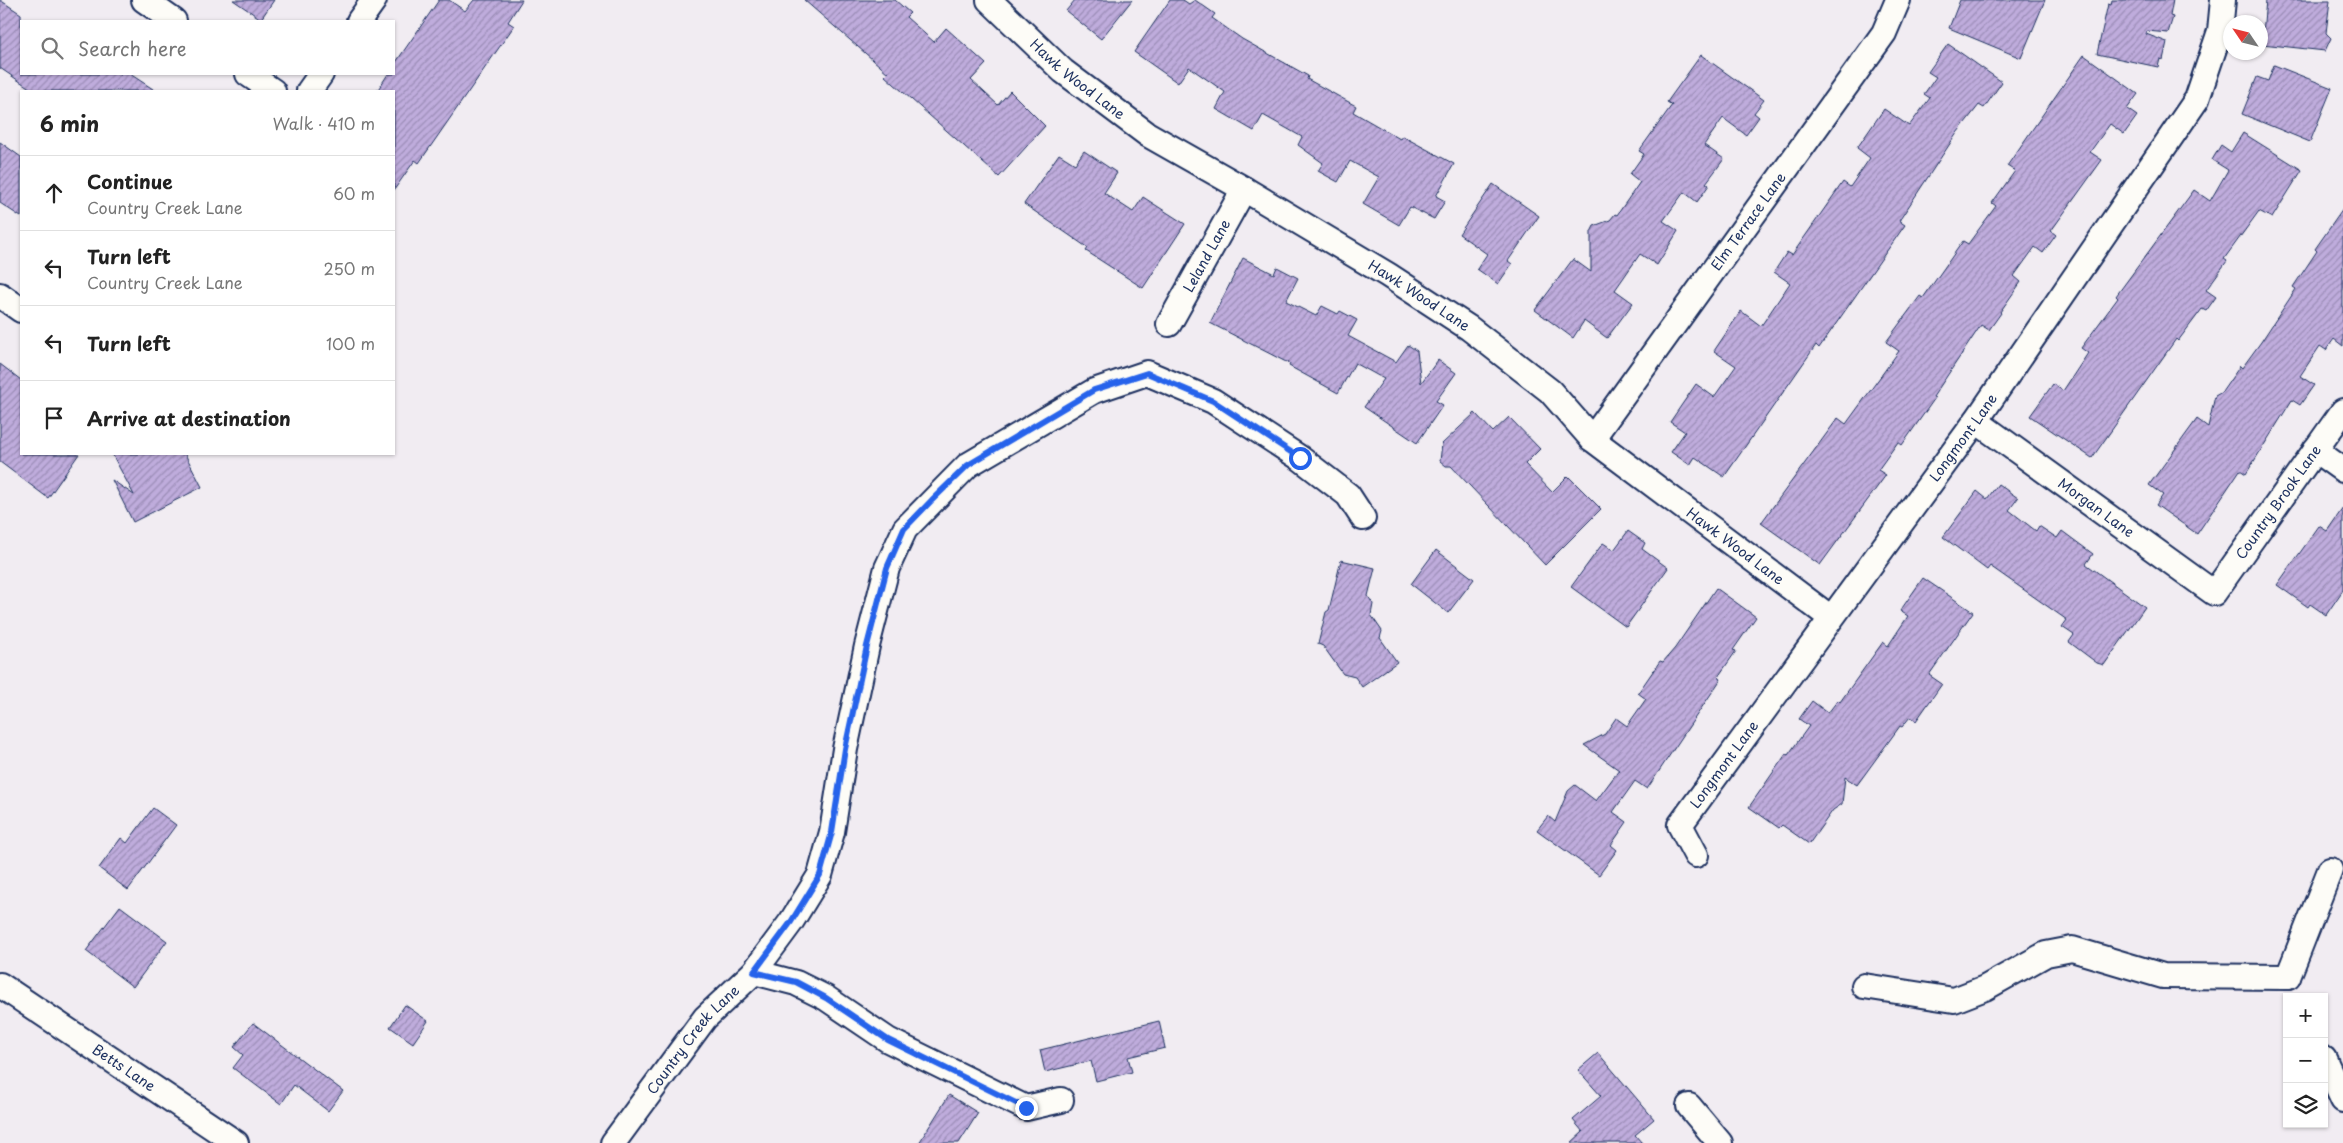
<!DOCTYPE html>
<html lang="en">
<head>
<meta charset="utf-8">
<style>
  body { margin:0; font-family:"Playpen Sans",sans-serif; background:#f6f6f6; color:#222 }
  .controls { position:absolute; right:15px; bottom:15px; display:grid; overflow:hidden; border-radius:0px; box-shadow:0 1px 4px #0004 }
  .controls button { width:45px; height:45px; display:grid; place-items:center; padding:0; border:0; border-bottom:1px solid #e0e0e0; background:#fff; color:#222; font:25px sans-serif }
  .compass { position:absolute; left:2223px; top:15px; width:45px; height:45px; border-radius:50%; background:#fff; box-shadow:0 1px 4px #0004; rotate:305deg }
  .stop { position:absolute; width:15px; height:15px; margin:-11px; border:4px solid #2563eb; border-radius:50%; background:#fff }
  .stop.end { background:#2563eb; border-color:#fff; box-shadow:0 1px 5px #0008 }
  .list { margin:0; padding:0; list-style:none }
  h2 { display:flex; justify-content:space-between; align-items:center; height:65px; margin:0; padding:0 20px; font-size:21px }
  h2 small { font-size:16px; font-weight:400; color:#767676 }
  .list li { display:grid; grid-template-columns:32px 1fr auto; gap:15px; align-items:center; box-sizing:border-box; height:75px; padding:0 20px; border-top:1px solid #e0e0e0 }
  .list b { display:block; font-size:19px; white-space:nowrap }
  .list p { margin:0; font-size:16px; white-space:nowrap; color:#767676 }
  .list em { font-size:16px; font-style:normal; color:#767676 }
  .icon { flex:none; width:28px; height:28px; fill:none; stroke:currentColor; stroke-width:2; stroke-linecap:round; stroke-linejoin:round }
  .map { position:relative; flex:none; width:2343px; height:1143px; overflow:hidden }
  .search { position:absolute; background:#fff; box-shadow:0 1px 4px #0004; left:20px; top:20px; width:375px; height:55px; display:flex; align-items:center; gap:12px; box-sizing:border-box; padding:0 18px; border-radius:0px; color:#767676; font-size:19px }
  .panel { position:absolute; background:#fff; box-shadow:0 1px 4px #0004; left:20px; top:90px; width:375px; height:365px; border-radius:0px }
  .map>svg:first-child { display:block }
  .building { fill:url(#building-hatch); stroke:#1b2f5e }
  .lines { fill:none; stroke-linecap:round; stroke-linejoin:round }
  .minor-casing { stroke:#1b2f5e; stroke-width:28 }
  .minor { stroke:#fdfcf7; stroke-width:24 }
  .route { stroke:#2563eb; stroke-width:6 }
  .labels { text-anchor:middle; stroke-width:4; stroke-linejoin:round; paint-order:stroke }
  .street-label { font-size:14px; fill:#1b2f5e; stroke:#fdfcf7 }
</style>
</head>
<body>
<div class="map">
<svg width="2343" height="1143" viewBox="0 0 2343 1143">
  <defs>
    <pattern id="building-hatch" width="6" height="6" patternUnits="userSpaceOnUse" patternTransform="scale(1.25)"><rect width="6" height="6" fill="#bfacdc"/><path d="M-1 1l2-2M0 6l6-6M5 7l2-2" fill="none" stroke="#9a8cb6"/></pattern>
  </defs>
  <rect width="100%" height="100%" fill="#f1ecf2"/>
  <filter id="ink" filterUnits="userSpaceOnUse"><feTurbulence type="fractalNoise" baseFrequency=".02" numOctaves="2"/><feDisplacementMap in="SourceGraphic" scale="10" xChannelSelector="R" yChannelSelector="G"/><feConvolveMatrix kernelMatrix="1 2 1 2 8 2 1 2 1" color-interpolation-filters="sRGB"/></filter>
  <g filter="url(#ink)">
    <g class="building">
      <path d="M0,0L21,14V74H130L156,91H34L0,68Z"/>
      <path d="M233,0H274L261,19Z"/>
      <path d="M439,0H449L465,11L474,0H522L508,22L514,26L419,163L415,160L394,190V91H377L388,74H394V65Z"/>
      <path d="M804,0H895L910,13L906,17L934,42L946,28L986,64L971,80L998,105L1010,91L1045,126L999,177L885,76L888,73Z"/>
      <path d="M1075,0H1132L1101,39L1066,11Z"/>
      <path d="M1170,0H1183L1189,4L1195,0L1215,14L1212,18L1242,39L1308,76L1307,79L1356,106L1353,112L1400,139L1402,136L1454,164L1436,196L1445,201L1434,219L1410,207L1399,225L1363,204L1379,177L1350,161L1338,182L1318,171L1323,163L1298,145L1302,137L1263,115L1254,131L1216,109L1225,92L1189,67L1178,83L1134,52Z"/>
      <path d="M1960,0H2045L2021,58L1949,28Z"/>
      <path d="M2112,0H2173L2170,16L2173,17L2168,33L2147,31L2146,34L2167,42L2163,60L2160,59L2158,67L2097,54L2108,4L2111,5Z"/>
      <path d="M2266,0H2330L2326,33L2331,38L2325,51L2262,44Z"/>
      <path d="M1948,44L2002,82L1984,108L1979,105L1957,133L1899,221L1905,225L1819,348L1816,345L1724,477L1695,457L1690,465L1671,452L1685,432L1670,422L1696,384L1714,397L1736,366L1714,351L1741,311L1761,326L1790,283L1774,272L1787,252L1792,255L1843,182L1850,187L1870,158L1857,148L1884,109L1909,126L1930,98L1924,94L1936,77L1928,72Z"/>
      <path d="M1701,55L1764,100L1754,113L1759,117L1746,135L1723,118L1704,145L1724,159L1706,183L1709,185L1697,202L1684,192L1663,221L1678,231L1657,265L1640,254L1615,290L1633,303L1607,338L1584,321L1573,338L1535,310L1573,259L1591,272V232L1594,226L1610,220L1615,214L1617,215L1640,182L1630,174L1644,154L1639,151L1672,105L1667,102Z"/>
      <path d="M2084,55L2138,94L2127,109L2137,116L2124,134L2110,124L2090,152L2102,160L2051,231L2056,235L2043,253L2035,247L2014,276L2021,282L2000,312L2001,313L1989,330L1981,325L1933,397L1935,398L1902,445L1898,442L1878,470L1886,475L1820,565L1761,523L1838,418L1846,424L1899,351L1886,342L1920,296L1923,298L1963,241L1968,244L1996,206L1992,203L2015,171L2007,166Z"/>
      <path d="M2274,65L2332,88L2310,142L2242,114L2257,77L2268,81Z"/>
      <path d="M2243,133L2302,170L2272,218L2259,211L2224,259L2227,261L2206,290L2216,297L2206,311L2202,309L2178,341L2176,339L2092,458L2030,416L2053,384L2063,391L2088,353L2081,348L2118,298L2116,296L2194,190L2210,201L2228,170L2212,160L2221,145L2231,152Z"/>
      <path d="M0,142L21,157V217L0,203Z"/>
      <path d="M1084,151L1117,173L1104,193L1133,212L1143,197L1185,224L1143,288L1086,251L1088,248L1024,204L1059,154L1075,164Z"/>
      <path d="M1493,184L1539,216L1508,261L1512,264L1498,284L1477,269L1487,254L1459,234Z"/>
      <path d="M2343,209V346L2334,339L2326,350L2320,346L2300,376L2314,385L2300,405L2292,400L2246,474L2240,470L2197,534L2156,505L2163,495L2149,485L2197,419L2208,427L2215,396L2222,392L2240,366L2242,368L2261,342L2296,289L2293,287L2317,251L2315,249Z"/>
      <path d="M1243,258L1274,274L1277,267L1298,278L1286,301L1316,316L1322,306L1338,314L1340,311L1357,320L1348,336L1396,362L1408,345L1417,351L1421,383L1438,360L1456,373L1436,401L1443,405L1417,443L1364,407L1384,379L1355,363L1338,393L1289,366L1290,364L1210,323Z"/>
      <path d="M0,364L21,380V454H79L48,498L0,462Z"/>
      <path d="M1475,413L1493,432L1509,417L1540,449L1525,464L1552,492L1568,476L1601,509L1545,565L1451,466H1446L1440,461L1442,444Z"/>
      <path d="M112,454H185L202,487L133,522L112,480L134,495Z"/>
      <path d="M1998,484L2018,498L2009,510L2036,531L2039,526L2057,538L2062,531L2093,554L2086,564L2145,607L2104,665L2097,663L2069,642L2074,635L2062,627L2067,620L1990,566L1987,570L1943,537L1977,491L1987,499Z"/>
      <path d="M2343,508V590L2326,615L2310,604L2308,607L2277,585L2319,526L2327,531Z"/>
      <path d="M1628,531L1645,543L1642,549L1668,568L1626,627L1571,587L1603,543L1614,550Z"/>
      <path d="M1436,550L1474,579L1448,613L1411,584Z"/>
      <path d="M1341,560L1375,568L1368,596L1373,604L1371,615L1382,631L1380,638L1397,662L1362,687L1355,677L1343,674L1323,646L1318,644L1326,612L1329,610Z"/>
      <path d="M1923,578L1973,612L1929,675L1942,684L1916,721L1910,717L1902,727L1900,726L1857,785L1845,777L1842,804L1833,810L1809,844L1782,825L1779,828L1749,807L1786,754L1788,755L1809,726L1799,719L1812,701L1828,713L1838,700L1840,702L1883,642L1888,646L1908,616L1900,611Z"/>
      <path d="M1716,588L1756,617L1733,650L1736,651L1718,677L1721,679L1647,789L1635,781L1613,812L1627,822L1611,845L1617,850L1599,875L1537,830L1548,816L1555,822L1568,791L1575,785L1596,801L1619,770L1584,745L1605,734L1616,718L1627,726L1646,699L1638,693L1660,661L1663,662L1675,648Z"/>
      <path d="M153,808L176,825L128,890L99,868L121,838L127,843Z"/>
      <path d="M120,906L167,941L133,987L86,951Z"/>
      <path d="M405,1005L428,1021L413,1043L390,1027Z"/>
      <path d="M1159,1021L1165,1048L1128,1057L1132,1072L1096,1081L1091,1061L1045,1072L1040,1050Z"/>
      <path d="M253,1023L343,1091L328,1111L294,1085L281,1104L233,1068L243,1055L234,1047Z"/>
      <path d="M1598,1053L1654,1119L1635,1135L1642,1143H1571L1583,1132L1573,1120L1601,1096L1578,1070Z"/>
      <path d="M949,1095L978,1113L959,1143H919Z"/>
    </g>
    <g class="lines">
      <g class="minor-casing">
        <g id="minor">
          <path d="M144,0L174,21"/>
          <path id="s1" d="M989,0L1063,71L1147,134L1244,189L1388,275L1469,328L1550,391L1592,439L1831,618"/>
          <path d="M359,21L374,0"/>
          <path d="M248,74L273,91"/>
          <path d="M309,91L321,74"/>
          <path d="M0,295L21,310"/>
          <path id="s2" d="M1169,324L1244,189"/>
          <path id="s3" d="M1976,421L2214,593L2343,411"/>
          <path id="s4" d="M1592,439L1884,33L1898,0"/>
          <path d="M2315,450L2343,470"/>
          <path id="s5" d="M1696,855L1680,825L1976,421L2197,99L2220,31L2223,0"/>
          <path d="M754,972L796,983L826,998L888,1040L1026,1108L1061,1100"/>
          <path d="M2288,977L2330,870"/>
          <path id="s6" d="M0,985L236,1143"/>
          <path d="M1864,986L1954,1000L1985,988L2046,954L2072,949L2163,976L2288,977"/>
          <path d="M2324,1059L2343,1100"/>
          <path d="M1689,1106L1720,1143"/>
          <path id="s7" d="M613,1143L705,1018L754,972L791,922L820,875L832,832L845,749L867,646L887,568L905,529L968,465L1094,391L1147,373L1213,401L1300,458L1348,495L1363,518"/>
        </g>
      </g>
      <use href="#minor" class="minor"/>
    </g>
  </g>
  <g class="lines" filter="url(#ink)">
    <path class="route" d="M1026,1108L888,1040L826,998L796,982L754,972L791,922L820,875L832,832L845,749L867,646L887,568L904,529L932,500L968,465L1094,390L1147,373L1213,401L1300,458"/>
  </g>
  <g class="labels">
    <g class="street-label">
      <text dy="5" stroke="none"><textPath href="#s1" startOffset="119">Hawk Wood Lane</textPath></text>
      <text dy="5" stroke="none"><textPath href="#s4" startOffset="268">Elm Terrace Lane</textPath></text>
      <text dy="5" stroke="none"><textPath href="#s2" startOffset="78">Leland Lane</textPath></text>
      <text dy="5" stroke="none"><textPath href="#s1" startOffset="524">Hawk Wood Lane</textPath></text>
      <text dy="5" stroke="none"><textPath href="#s5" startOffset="514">Longmont Lane</textPath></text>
      <text dy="5" stroke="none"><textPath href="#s3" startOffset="405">Country Brook Lane</textPath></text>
      <text dy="5" stroke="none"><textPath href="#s3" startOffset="148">Morgan Lane</textPath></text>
      <text dy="5" stroke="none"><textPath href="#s1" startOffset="929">Hawk Wood Lane</textPath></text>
      <text dy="5" stroke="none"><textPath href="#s5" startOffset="109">Longmont Lane</textPath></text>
      <text dy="5" stroke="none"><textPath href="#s7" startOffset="131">Country Creek Lane</textPath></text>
      <text dy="5" stroke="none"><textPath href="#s6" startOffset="149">Betts Lane</textPath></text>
    </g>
  </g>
</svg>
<div class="controls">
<button>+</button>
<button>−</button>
<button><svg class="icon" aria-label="layers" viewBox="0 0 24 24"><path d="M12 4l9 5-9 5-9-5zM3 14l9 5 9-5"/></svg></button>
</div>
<svg class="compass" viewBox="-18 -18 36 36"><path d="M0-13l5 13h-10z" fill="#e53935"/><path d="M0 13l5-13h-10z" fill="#767676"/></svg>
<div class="stop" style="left:1300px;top:458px"></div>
<div class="stop end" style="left:1026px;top:1108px"></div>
<div class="search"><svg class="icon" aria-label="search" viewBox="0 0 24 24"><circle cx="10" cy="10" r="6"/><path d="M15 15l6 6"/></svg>Search here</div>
<section class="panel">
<h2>6 min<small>Walk · 410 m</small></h2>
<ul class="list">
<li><svg class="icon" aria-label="ahead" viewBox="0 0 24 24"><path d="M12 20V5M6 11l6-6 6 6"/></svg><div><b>Continue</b><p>Country Creek Lane</p></div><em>60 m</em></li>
<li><svg class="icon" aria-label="left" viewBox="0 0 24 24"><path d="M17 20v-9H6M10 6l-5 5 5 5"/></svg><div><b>Turn left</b><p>Country Creek Lane</p></div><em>250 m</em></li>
<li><svg class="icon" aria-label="left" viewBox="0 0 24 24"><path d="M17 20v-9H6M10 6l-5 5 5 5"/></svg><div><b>Turn left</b></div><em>100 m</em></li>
<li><svg class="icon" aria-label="arrive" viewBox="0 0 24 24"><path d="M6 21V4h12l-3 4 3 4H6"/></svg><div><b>Arrive at destination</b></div></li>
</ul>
</section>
</div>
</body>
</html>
